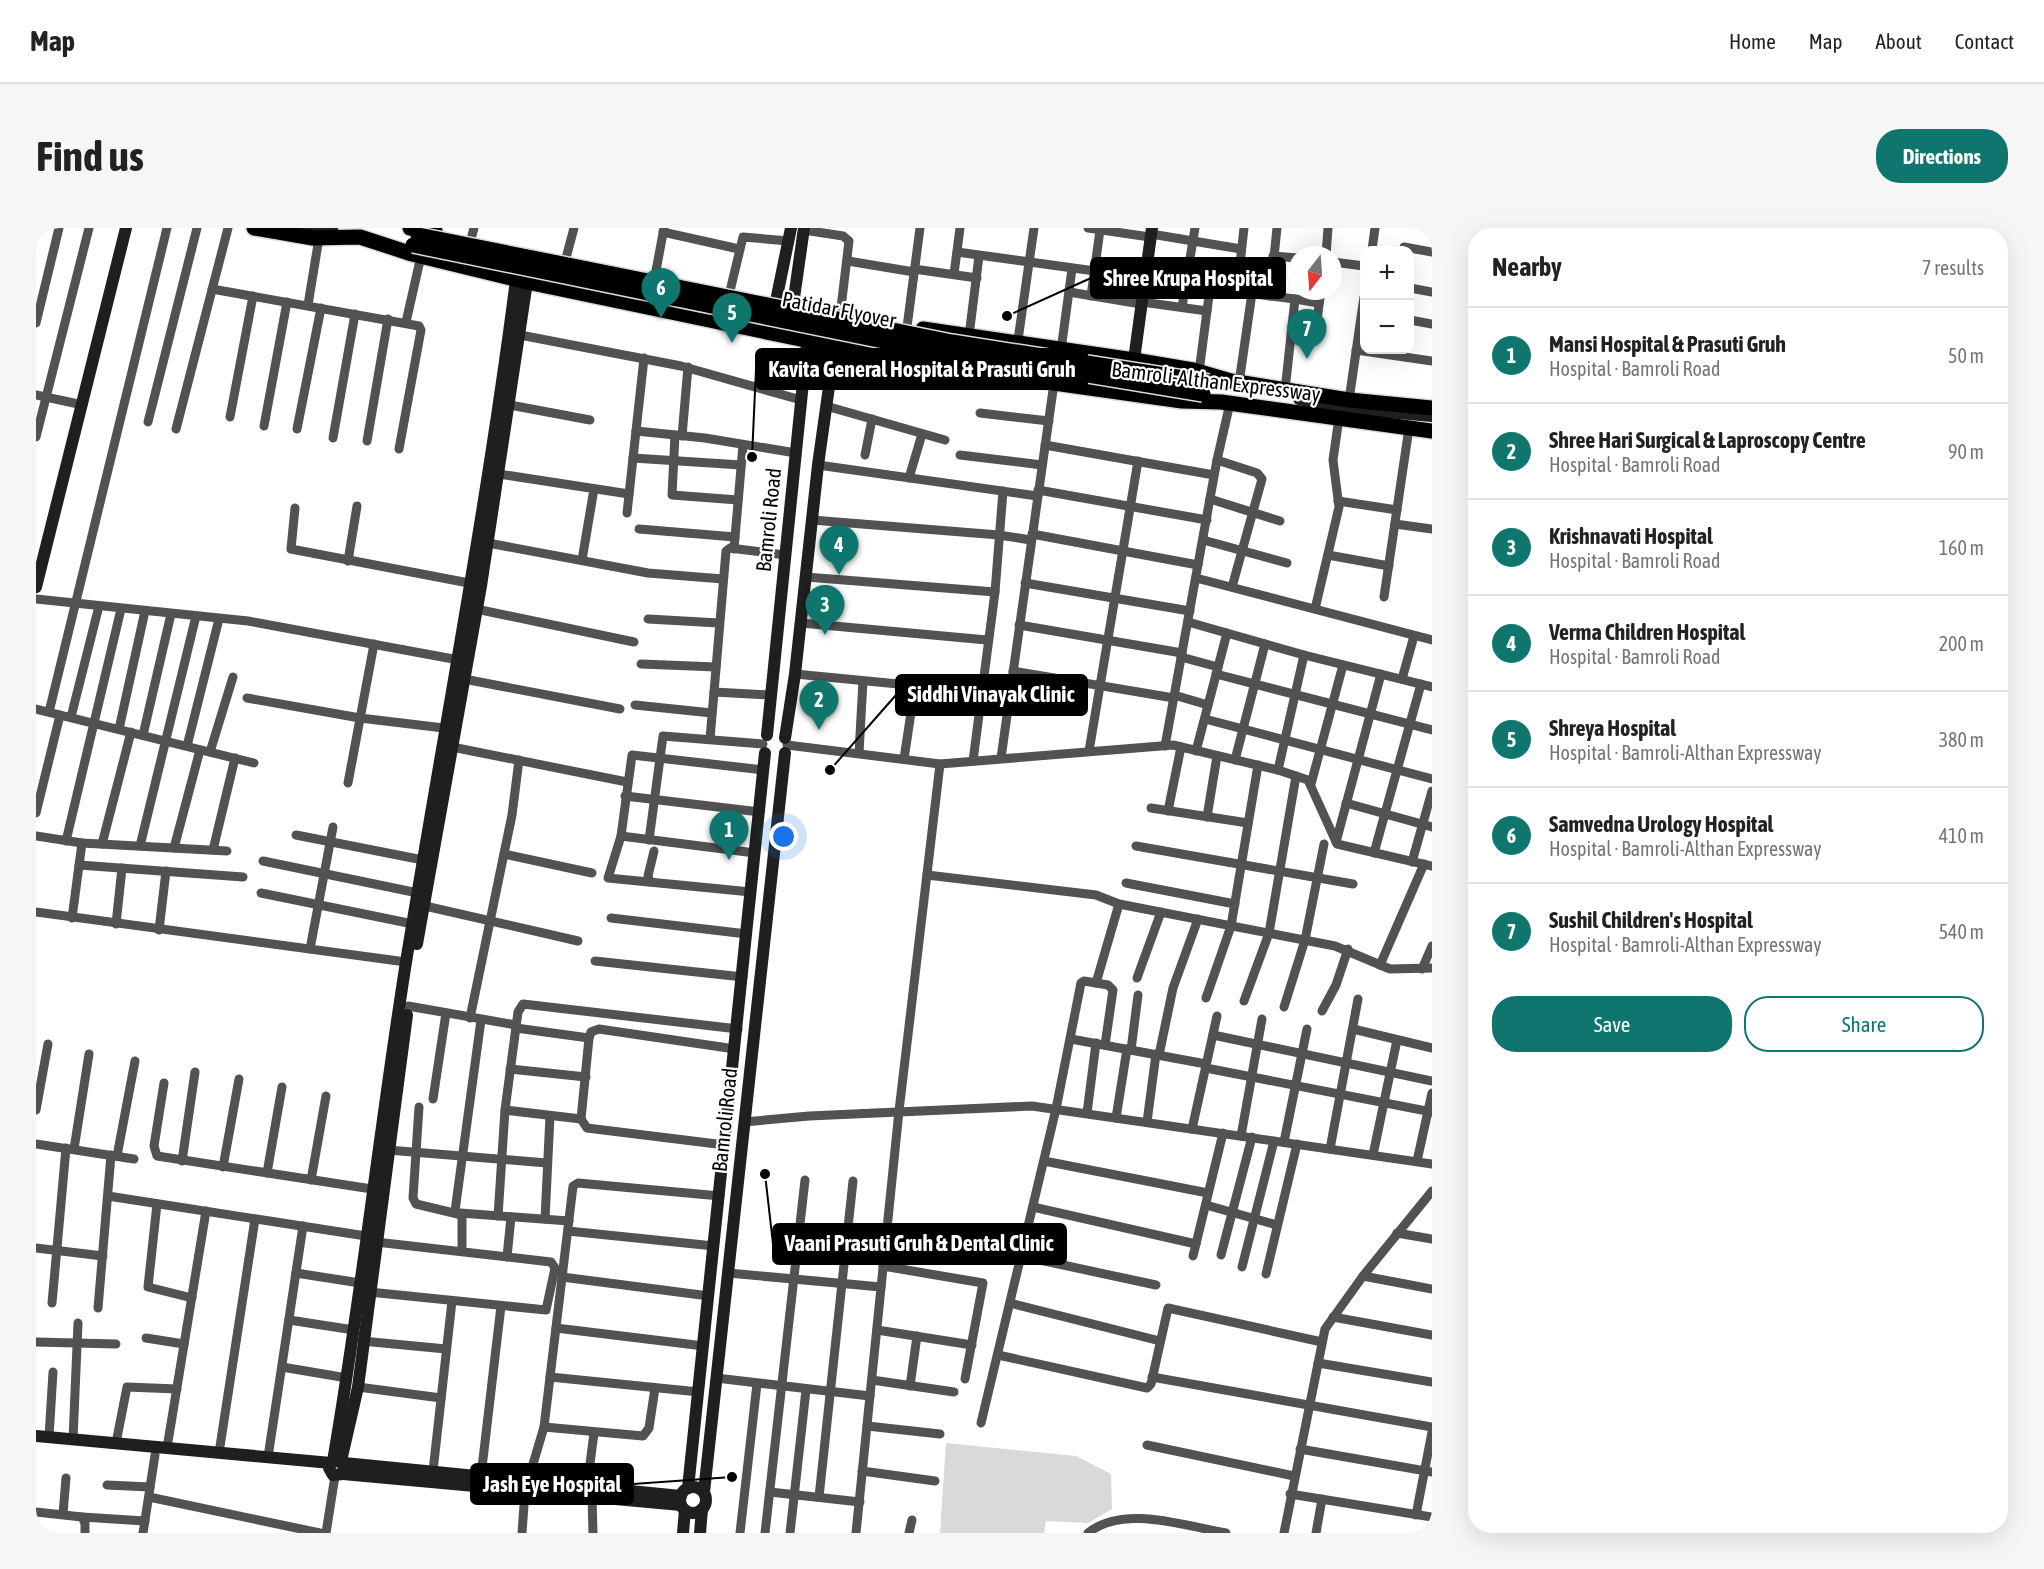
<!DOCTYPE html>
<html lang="en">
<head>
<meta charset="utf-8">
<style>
  body { margin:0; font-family:"Asap Condensed",sans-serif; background:#f6f6f6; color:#222 }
  .controls { position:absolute; right:18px; top:18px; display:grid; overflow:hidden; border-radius:12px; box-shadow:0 6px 24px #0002 }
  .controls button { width:54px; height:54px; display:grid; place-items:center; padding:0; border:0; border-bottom:2px solid #e0e0e0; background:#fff; color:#222; font:30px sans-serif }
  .compass { position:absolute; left:1252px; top:18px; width:54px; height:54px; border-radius:50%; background:#fff; box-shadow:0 6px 24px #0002; rotate:197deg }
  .you { position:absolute; left:748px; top:609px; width:21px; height:21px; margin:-15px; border:4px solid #fff; border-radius:50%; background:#1a73e8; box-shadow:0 0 0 9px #1a73e833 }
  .badge { display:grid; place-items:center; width:39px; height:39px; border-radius:50%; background:#0f766e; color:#fff; font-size:20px; font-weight:700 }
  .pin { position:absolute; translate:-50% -50px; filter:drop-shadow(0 2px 3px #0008) }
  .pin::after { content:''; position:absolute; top:32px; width:21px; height:18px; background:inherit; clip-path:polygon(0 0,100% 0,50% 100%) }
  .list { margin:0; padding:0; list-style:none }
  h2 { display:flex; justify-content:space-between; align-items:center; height:78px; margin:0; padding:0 24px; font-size:26px }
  h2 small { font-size:20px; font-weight:400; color:#767676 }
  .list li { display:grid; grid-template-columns:39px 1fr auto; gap:18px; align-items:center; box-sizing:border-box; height:96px; padding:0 24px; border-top:2px solid #e0e0e0 }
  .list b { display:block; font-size:22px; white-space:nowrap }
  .list p { margin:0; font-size:20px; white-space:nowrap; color:#767676 }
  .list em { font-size:20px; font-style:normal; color:#767676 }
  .actions { display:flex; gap:12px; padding:18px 24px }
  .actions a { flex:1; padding:14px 0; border:2px solid #0f766e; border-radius:24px; text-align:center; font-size:21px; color:#0f766e }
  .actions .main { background:#0f766e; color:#fff }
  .map { position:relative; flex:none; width:1396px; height:1305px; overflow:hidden; border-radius:24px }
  header { display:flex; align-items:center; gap:36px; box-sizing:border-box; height:84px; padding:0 30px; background:#fff; border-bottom:2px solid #e0e0e0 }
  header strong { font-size:28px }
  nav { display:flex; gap:33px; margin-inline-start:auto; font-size:21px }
  .intro { display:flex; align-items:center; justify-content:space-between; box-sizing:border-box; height:144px; padding:0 36px }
  h1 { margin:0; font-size:42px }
  .button { padding:15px 27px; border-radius:24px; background:#0f766e; color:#fff; font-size:21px; font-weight:700 }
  main { display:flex; gap:36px; padding:0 36px }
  aside { flex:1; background:#fff; border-radius:24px; box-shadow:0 6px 24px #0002 }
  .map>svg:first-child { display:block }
  .green { fill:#d9d9d9 }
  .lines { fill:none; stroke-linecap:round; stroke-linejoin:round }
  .primary-casing { stroke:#dbdbdb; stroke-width:18 }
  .street { stroke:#525252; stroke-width:9 }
  .secondary { stroke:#1f1f1f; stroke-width:12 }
  .primary { stroke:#000; stroke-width:15 }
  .primary-bridge-casing { stroke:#dbdbdb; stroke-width:18; stroke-linecap:butt }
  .primary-bridge { stroke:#000; stroke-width:15 }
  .labels { text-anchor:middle; stroke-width:4.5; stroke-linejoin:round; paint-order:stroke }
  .street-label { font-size:21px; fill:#000; stroke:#fff }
  .leader { fill:none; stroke:#000; stroke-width:2 }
  .callout-dot { fill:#000; stroke:#fff; stroke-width:2 }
  .callout { fill:#000; stroke:#000; stroke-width:2 }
  .callout-label { font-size:22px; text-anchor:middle; font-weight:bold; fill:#fff }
</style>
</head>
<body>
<header>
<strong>Map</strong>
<nav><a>Home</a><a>Map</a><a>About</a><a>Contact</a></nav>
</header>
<div class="intro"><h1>Find us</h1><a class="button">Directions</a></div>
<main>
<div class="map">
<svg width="1396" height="1305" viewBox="0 0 1396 1305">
  <rect width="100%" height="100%" fill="#fff"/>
  <path class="green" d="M910,1215L1040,1228L1075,1246L1076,1281L1052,1295L1010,1293L1008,1305H904Z"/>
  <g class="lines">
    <g class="primary-casing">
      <g id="primary">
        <path d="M218,0L277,10L324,9L376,26L491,54L798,118L1018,155L1146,173L1185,174L1396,203"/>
        <path d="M374,0L399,3"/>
        <path d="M887,101L1098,132L1157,142L1195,153L1313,172L1396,180"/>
      </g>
    </g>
    <g class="street">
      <path d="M1052,0L1114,9"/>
      <path d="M768,2L807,8L813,13L804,88"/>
      <path d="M627,4L703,21"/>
      <path d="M1115,6L1205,21"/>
      <path d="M435,11L438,0"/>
      <path d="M1368,19L1396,24"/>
      <path d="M1336,22L1339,0"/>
      <path d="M921,24L1059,43"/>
      <path d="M1290,27L1292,0"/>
      <path d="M1237,28L1261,30"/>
      <path d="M530,30L538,0"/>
      <path d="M812,33L878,44"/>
      <path d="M1297,34L1328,38"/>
      <path d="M878,41L941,50"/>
      <path d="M918,46L924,0"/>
      <path d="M619,48L628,0"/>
      <path d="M1150,56L1234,68L1241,0"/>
      <path d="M1374,60L1396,64"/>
      <path d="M176,61L383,98L385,102L363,221"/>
      <path d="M694,63L707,9L753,13"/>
      <path d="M1201,63L1208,0"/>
      <path d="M1033,64L1105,76"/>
      <path d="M1055,68L1064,2"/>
      <path d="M1234,68L1259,71L1249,162"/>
      <path d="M1259,71L1283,75"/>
      <path d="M1106,74L1171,83"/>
      <path d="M272,77L283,10"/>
      <path d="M1146,79L1159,0"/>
      <path d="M1374,92L1396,96"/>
      <path d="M370,94L385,28"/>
      <path d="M0,95L23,0"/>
      <path d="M1256,98L1280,99L1285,63"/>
      <path d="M871,99L884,0"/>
      <path d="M484,107L645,138L765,172"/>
      <path d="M933,108L943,28"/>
      <path d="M981,119L998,0"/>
      <path d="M1025,122L1036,41"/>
      <path d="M1320,122L1396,133"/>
      <path d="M1163,144L1174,60"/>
      <path d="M1203,155L1216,65"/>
      <path d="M0,167L47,177"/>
      <path d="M1313,172L1328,69"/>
      <path d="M474,177L554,192"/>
      <path d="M790,178L909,212"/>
      <path d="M944,185L1013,193"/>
      <path d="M194,189L217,68"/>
      <path d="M112,194L161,0"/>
      <path d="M228,198L251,74"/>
      <path d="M140,201L192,0"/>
      <path d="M261,201L285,80"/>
      <path d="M600,203L669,210L760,225"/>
      <path d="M639,207L636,267L702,272"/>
      <path d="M646,208L652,139"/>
      <path d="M0,209L53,0"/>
      <path d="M297,210L319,86"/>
      <path d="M331,213L352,91"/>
      <path d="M1009,217L1178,247"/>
      <path d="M829,227L836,191"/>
      <path d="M924,227L1006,237"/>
      <path d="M597,230L705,237"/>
      <path d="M1181,232L1221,245L1226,251L1196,359"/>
      <path d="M782,237L1001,268"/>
      <path d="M463,246L593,266"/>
      <path d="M873,250L886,206"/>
      <path d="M1002,262L1171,292"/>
      <path d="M1174,271L1244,293"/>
      <path d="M1302,273L1361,282"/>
      <path d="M259,280L255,321L438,356"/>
      <path d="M591,285L608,130"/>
      <path d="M776,292L963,307L995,312"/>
      <path d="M1359,296L1396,301"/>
      <path d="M603,301L699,309"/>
      <path d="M996,306L1162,337"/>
      <path d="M1167,312L1251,335"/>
      <path d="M452,315L612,345L687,351"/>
      <path d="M698,321L707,217"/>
      <path d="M1292,327L1353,338"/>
      <path d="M546,332L558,261"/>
      <path d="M312,333L321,278"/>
      <path d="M770,349L959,364"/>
      <path d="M1160,350L1396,412"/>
      <path d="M989,355L1154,383"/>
      <path d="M1348,369L1373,200"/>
      <path d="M0,371L212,393L428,433"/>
      <path d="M440,381L598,414"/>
      <path d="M1279,381L1303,279L1297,232L1303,190"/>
      <path d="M612,391L683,395"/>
      <path d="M1152,394L1268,427"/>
      <path d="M765,395L951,412"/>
      <path d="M983,397L1146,425"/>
      <path d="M1145,429L1182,439"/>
      <path d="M605,436L680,439"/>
      <path d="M977,443L1138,470"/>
      <path d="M759,446L945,464"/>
      <path d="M1180,446L1396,502"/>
      <path d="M428,451L584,481"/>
      <path d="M1366,451L1378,408"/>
      <path d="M1396,459L1268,427L1242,542L1272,552L1301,616L1396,638"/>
      <path d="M678,464L735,467"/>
      <path d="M1138,467L1172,477"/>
      <path d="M211,470L324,490L416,501"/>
      <path d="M599,477L676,485"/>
      <path d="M0,481L218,535"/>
      <path d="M13,484L131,0"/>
      <path d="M35,489L63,378"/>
      <path d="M1169,491L1396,551"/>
      <path d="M83,501L109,383"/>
      <path d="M107,507L135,386"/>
      <path d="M674,511L690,323L694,320L749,327"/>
      <path d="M751,517L904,536L863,883L820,1305"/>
      <path d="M151,518L183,391"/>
      <path d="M1129,518L1181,232L1194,175"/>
      <path d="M416,519L591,554"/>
      <path d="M1053,523L1102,233"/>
      <path d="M1160,523L1191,405"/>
      <path d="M174,524L197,449"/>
      <path d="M823,525L827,453"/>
      <path d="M965,530L1018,155"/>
      <path d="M868,531L879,458"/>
      <path d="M1199,532L1229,416"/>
      <path d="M937,533L959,364L967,263"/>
      <path d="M904,536L1137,517L1242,542"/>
      <path d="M312,555L338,416"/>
      <path d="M1275,556L1307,437"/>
      <path d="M589,568L724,584"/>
      <path d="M1310,575L1396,599"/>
      <path d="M1115,580L1212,595"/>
      <path d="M1132,583L1145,519"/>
      <path d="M0,585L24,487"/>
      <path d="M1171,589L1181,528"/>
      <path d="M260,607L387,632"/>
      <path d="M0,608L46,615L191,623"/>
      <path d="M585,608L719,625"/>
      <path d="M613,612L627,508L727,516"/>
      <path d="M30,613L85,381"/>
      <path d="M1300,614L1345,446"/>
      <path d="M66,616L95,504"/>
      <path d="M104,618L160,388"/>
      <path d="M1100,618L1317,656"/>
      <path d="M138,620L164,522"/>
      <path d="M177,622L199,530"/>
      <path d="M1338,625L1385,456"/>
      <path d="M468,626L556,645"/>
      <path d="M227,633L382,665"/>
      <path d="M1376,634L1396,563"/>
      <path d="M43,637L207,649"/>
      <path d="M891,647L1060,667L1083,676L1299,718L1354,741L1396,740"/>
      <path d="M614,654L612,648L618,623"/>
      <path d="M1090,655L1199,676"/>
      <path d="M715,664L572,650L585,608L596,527L728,542"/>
      <path d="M225,665L377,696"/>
      <path d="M389,678L542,713"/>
      <path d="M0,684L370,734"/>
      <path d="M36,690L46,615"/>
      <path d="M575,690L711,706"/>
      <path d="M80,696L86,640"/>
      <path d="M123,702L130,643"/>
      <path d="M274,721L297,599"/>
      <path d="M559,733L707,749"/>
      <path d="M1344,737L1388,636"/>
      <path d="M1386,741L1396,718"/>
      <path d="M1101,750L1125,684"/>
      <path d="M1060,755L1072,757L1077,762L1069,817"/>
      <path d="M1170,770L1195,698L1222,537"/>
      <path d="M1208,773L1233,705L1260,548"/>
      <path d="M372,778L480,797"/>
      <path d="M1248,779L1269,712L1288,616"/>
      <path d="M1286,783L1300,757L1312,721"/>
      <path d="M434,790L476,587L483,532"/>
      <path d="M480,800L553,810"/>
      <path d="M1317,801L1396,820"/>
      <path d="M1177,807L1396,853"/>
      <path d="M1035,811L1170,836"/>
      <path d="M1095,822L1102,767"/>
      <path d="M1123,827L1137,760L1162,691"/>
      <path d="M1170,840L1396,884"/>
      <path d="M474,841L550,849"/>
      <path d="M128,855L118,918L121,928L336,961"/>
      <path d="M397,871L410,785"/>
      <path d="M383,879L377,970L380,976L426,987V1023"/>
      <path d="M0,882L12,816"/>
      <path d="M469,882L545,891"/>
      <path d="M1051,885L1060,815"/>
      <path d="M1080,890L1091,821"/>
      <path d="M708,894L773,888L996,878L1396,936"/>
      <path d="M1111,894L1120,826"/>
      <path d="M1156,901L1181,788"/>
      <path d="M1205,908L1226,791"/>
      <path d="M1248,914L1271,801"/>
      <path d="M0,916L98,931"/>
      <path d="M689,917L551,900L545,891L553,810L555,804L563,801L699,821"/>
      <path d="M38,921L53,826"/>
      <path d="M1294,921L1322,771"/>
      <path d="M352,922L511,935"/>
      <path d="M1337,927L1361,812"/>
      <path d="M81,928L99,833"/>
      <path d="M146,933L159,844"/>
      <path d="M1008,933L1172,965"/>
      <path d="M1381,933L1396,865"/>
      <path d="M187,939L203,851"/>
      <path d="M231,945L246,859"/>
      <path d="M275,952L290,868"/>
      <path d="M72,968L330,1008"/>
      <path d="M121,976L112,1059L156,1070"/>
      <path d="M1170,977L1241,997"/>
      <path d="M997,979L1160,1016"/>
      <path d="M419,983L445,792"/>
      <path d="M424,985L533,993"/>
      <path d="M462,988L469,882L482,784L487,776L702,801"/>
      <path d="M509,991L514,888"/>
      <path d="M532,1003L678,1018"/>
      <path d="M1361,1005L1396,1011"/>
      <path d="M0,1020L67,1028"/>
      <path d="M1185,1027L1216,909"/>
      <path d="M985,1028L1120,1057"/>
      <path d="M1157,1028L1187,905"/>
      <path d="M471,1029L475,989"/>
      <path d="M847,1038L947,1055L929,1151"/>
      <path d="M1206,1039L1238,913"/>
      <path d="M260,1045L324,1055"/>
      <path d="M692,1045L845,1059"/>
      <path d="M1230,1046L1261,916"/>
      <path d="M1327,1048L1396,1061"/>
      <path d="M526,1049L673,1068"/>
      <path d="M333,1064L510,1082L519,1040L515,1034L340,1014"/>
      <path d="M16,1075L30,920"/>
      <path d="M974,1075L1124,1113"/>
      <path d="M62,1080L75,927"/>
      <path d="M1297,1089L1396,1107"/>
      <path d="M253,1092L318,1102"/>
      <path d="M520,1100L668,1118"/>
      <path d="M841,1102L936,1117"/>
      <path d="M110,1110L148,1116"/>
      <path d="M326,1113L410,1121"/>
      <path d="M0,1114L80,1116"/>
      <path d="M962,1127L1111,1160L1115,1156L1132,1080L1286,1114"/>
      <path d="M1282,1135L1396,1154"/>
      <path d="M246,1139L311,1150"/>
      <path d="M514,1149L663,1164"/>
      <path d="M1116,1149L1396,1199"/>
      <path d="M680,1150L834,1168"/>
      <path d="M836,1152L918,1164"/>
      <path d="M874,1158L881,1108"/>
      <path d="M322,1159L405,1170"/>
      <path d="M945,1195L1020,881L1045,755L1048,753L1060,755L1083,676"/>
      <path d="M831,1198L904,1206"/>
      <path d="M508,1199L607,1208L613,1200L619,1160"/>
      <path d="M13,1209L17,1144"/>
      <path d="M37,1211L42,1095"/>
      <path d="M80,1215L91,1159L141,1161"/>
      <path d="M1111,1217L1258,1248"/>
      <path d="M131,1220L170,983"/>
      <path d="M1264,1221L1396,1244"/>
      <path d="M183,1225L219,991"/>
      <path d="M232,1229L267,998"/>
      <path d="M397,1243L416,1073"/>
      <path d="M826,1243L899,1253"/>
      <path d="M445,1248L465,1078"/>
      <path d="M71,1257L114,1259"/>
      <path d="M551,1259L558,1205"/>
      <path d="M734,1264L824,1274"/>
      <path d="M1254,1266L1396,1289"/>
      <path d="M556,1268L557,1305"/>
      <path d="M113,1269L284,1305"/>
      <path d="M783,1269L817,953"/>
      <path d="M0,1284L46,1289L49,1295V1305"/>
      <path d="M27,1286L30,1250"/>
      <path d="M1380,1287L1396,1204"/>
      <path d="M46,1289L109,1293"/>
      <path d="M107,1305L119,1227"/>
      <path d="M290,1305L299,1248"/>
      <path d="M486,1305L489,1263L508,1199L537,958L542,955L684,968"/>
      <path d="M704,1305L721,1156"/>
      <path d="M729,1305L769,952"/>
      <path d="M754,1305L770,1162"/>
      <path d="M873,1305L876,1292"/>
      <path d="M1052,1305C1088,1276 1148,1298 1190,1305"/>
      <path d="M1248,1305L1289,1101L1327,1048L1396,963"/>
      <path d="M1280,1305L1286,1271"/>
    </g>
    <g class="secondary">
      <path d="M261,0L297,4"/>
      <path d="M735,86L740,73L755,0"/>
      <path d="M755,91L768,0"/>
      <path d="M1098,132L1116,0"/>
      <path d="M1263,171L1309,180L1396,188"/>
      <path d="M0,359L90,0"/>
      <path d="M731,507L772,106"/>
      <path d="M749,510L759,446L782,237L800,109"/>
      <path d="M381,716L445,358L491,54"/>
      <path d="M0,1208L295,1235L301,1232L309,1238L307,1246L297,1247L293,1240L295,1235"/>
      <path d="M297,1233C326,1065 344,896 371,728C408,502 451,278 480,52"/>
      <path d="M305,1233L322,1159L371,787"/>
      <path d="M308,1235L645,1268"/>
      <path d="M307,1246L645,1277"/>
      <circle cx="657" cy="1272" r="13"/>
      <path d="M652,1260L729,525"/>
      <path d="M668,1264L749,525"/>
      <path d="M647,1305L649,1282"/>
      <path d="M664,1305L666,1281"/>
    </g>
    <use href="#primary" class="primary"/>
    <g class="primary-bridge-casing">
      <g id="primary-bridge">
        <path d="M382,7L916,114L1173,154"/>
        <path d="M377,17L847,113L1167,166"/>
      </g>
    </g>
    <use href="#primary-bridge" class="primary-bridge"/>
  </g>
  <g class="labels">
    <g class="street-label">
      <text transform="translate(803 82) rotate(11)" y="7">Patidar Flyover</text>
      <text transform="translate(1180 154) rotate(7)" y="7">Bamroli-Althan Expressway</text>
      <text transform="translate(733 292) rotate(-84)" y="7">Bamroli Road</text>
      <text transform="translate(689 892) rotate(-84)" y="7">Bamroli Road</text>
    </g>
  </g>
  <path class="leader" d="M971 88L1055 50M716 229L720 141M794 542L860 467M729 946L737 1016M696 1249L597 1256"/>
  <g class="callout-dot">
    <circle cx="971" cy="88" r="6"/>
    <circle cx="716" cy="229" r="6"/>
    <circle cx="794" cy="542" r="6"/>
    <circle cx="729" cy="946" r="6"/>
    <circle cx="696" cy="1249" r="6"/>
  </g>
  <g class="callout">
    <rect x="1055" y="30" width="194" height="40" rx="6"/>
    <rect x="720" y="121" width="331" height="40" rx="6"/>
    <rect x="860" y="447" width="191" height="40" rx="6"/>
    <rect x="737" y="996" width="293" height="40" rx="6"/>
    <rect x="435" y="1236" width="162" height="40" rx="6"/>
  </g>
  <g class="callout-label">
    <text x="1152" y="58">Shree Krupa Hospital</text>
    <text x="886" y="149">Kavita General Hospital &amp; Prasuti Gruh</text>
    <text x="955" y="474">Siddhi Vinayak Clinic</text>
    <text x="883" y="1023">Vaani Prasuti Gruh &amp; Dental Clinic</text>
    <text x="516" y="1264">Jash Eye Hospital</text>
  </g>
</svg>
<div class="controls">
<button>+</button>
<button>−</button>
</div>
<svg class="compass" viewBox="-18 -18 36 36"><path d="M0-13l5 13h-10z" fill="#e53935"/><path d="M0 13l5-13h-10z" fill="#767676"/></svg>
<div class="you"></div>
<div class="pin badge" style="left:693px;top:632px">1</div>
<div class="pin badge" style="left:783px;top:502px">2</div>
<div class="pin badge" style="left:789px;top:407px">3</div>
<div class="pin badge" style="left:803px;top:347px">4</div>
<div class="pin badge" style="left:696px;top:115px">5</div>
<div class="pin badge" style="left:625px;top:90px">6</div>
<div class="pin badge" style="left:1271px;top:131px">7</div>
</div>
<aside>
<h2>Nearby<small>7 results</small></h2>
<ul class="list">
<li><span class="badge">1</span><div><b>Mansi Hospital &amp; Prasuti Gruh</b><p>Hospital · Bamroli Road</p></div><em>50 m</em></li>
<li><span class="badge">2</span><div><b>Shree Hari Surgical &amp; Laproscopy Centre</b><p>Hospital · Bamroli Road</p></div><em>90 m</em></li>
<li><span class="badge">3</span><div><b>Krishnavati Hospital</b><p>Hospital · Bamroli Road</p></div><em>160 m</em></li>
<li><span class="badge">4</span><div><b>Verma Children Hospital</b><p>Hospital · Bamroli Road</p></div><em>200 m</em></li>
<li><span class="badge">5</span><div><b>Shreya Hospital</b><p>Hospital · Bamroli-Althan Expressway</p></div><em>380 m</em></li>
<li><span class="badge">6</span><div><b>Samvedna Urology Hospital</b><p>Hospital · Bamroli-Althan Expressway</p></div><em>410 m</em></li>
<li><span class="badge">7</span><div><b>Sushil Children's Hospital</b><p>Hospital · Bamroli-Althan Expressway</p></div><em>540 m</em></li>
</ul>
<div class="actions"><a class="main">Save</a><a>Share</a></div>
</aside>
</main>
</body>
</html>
